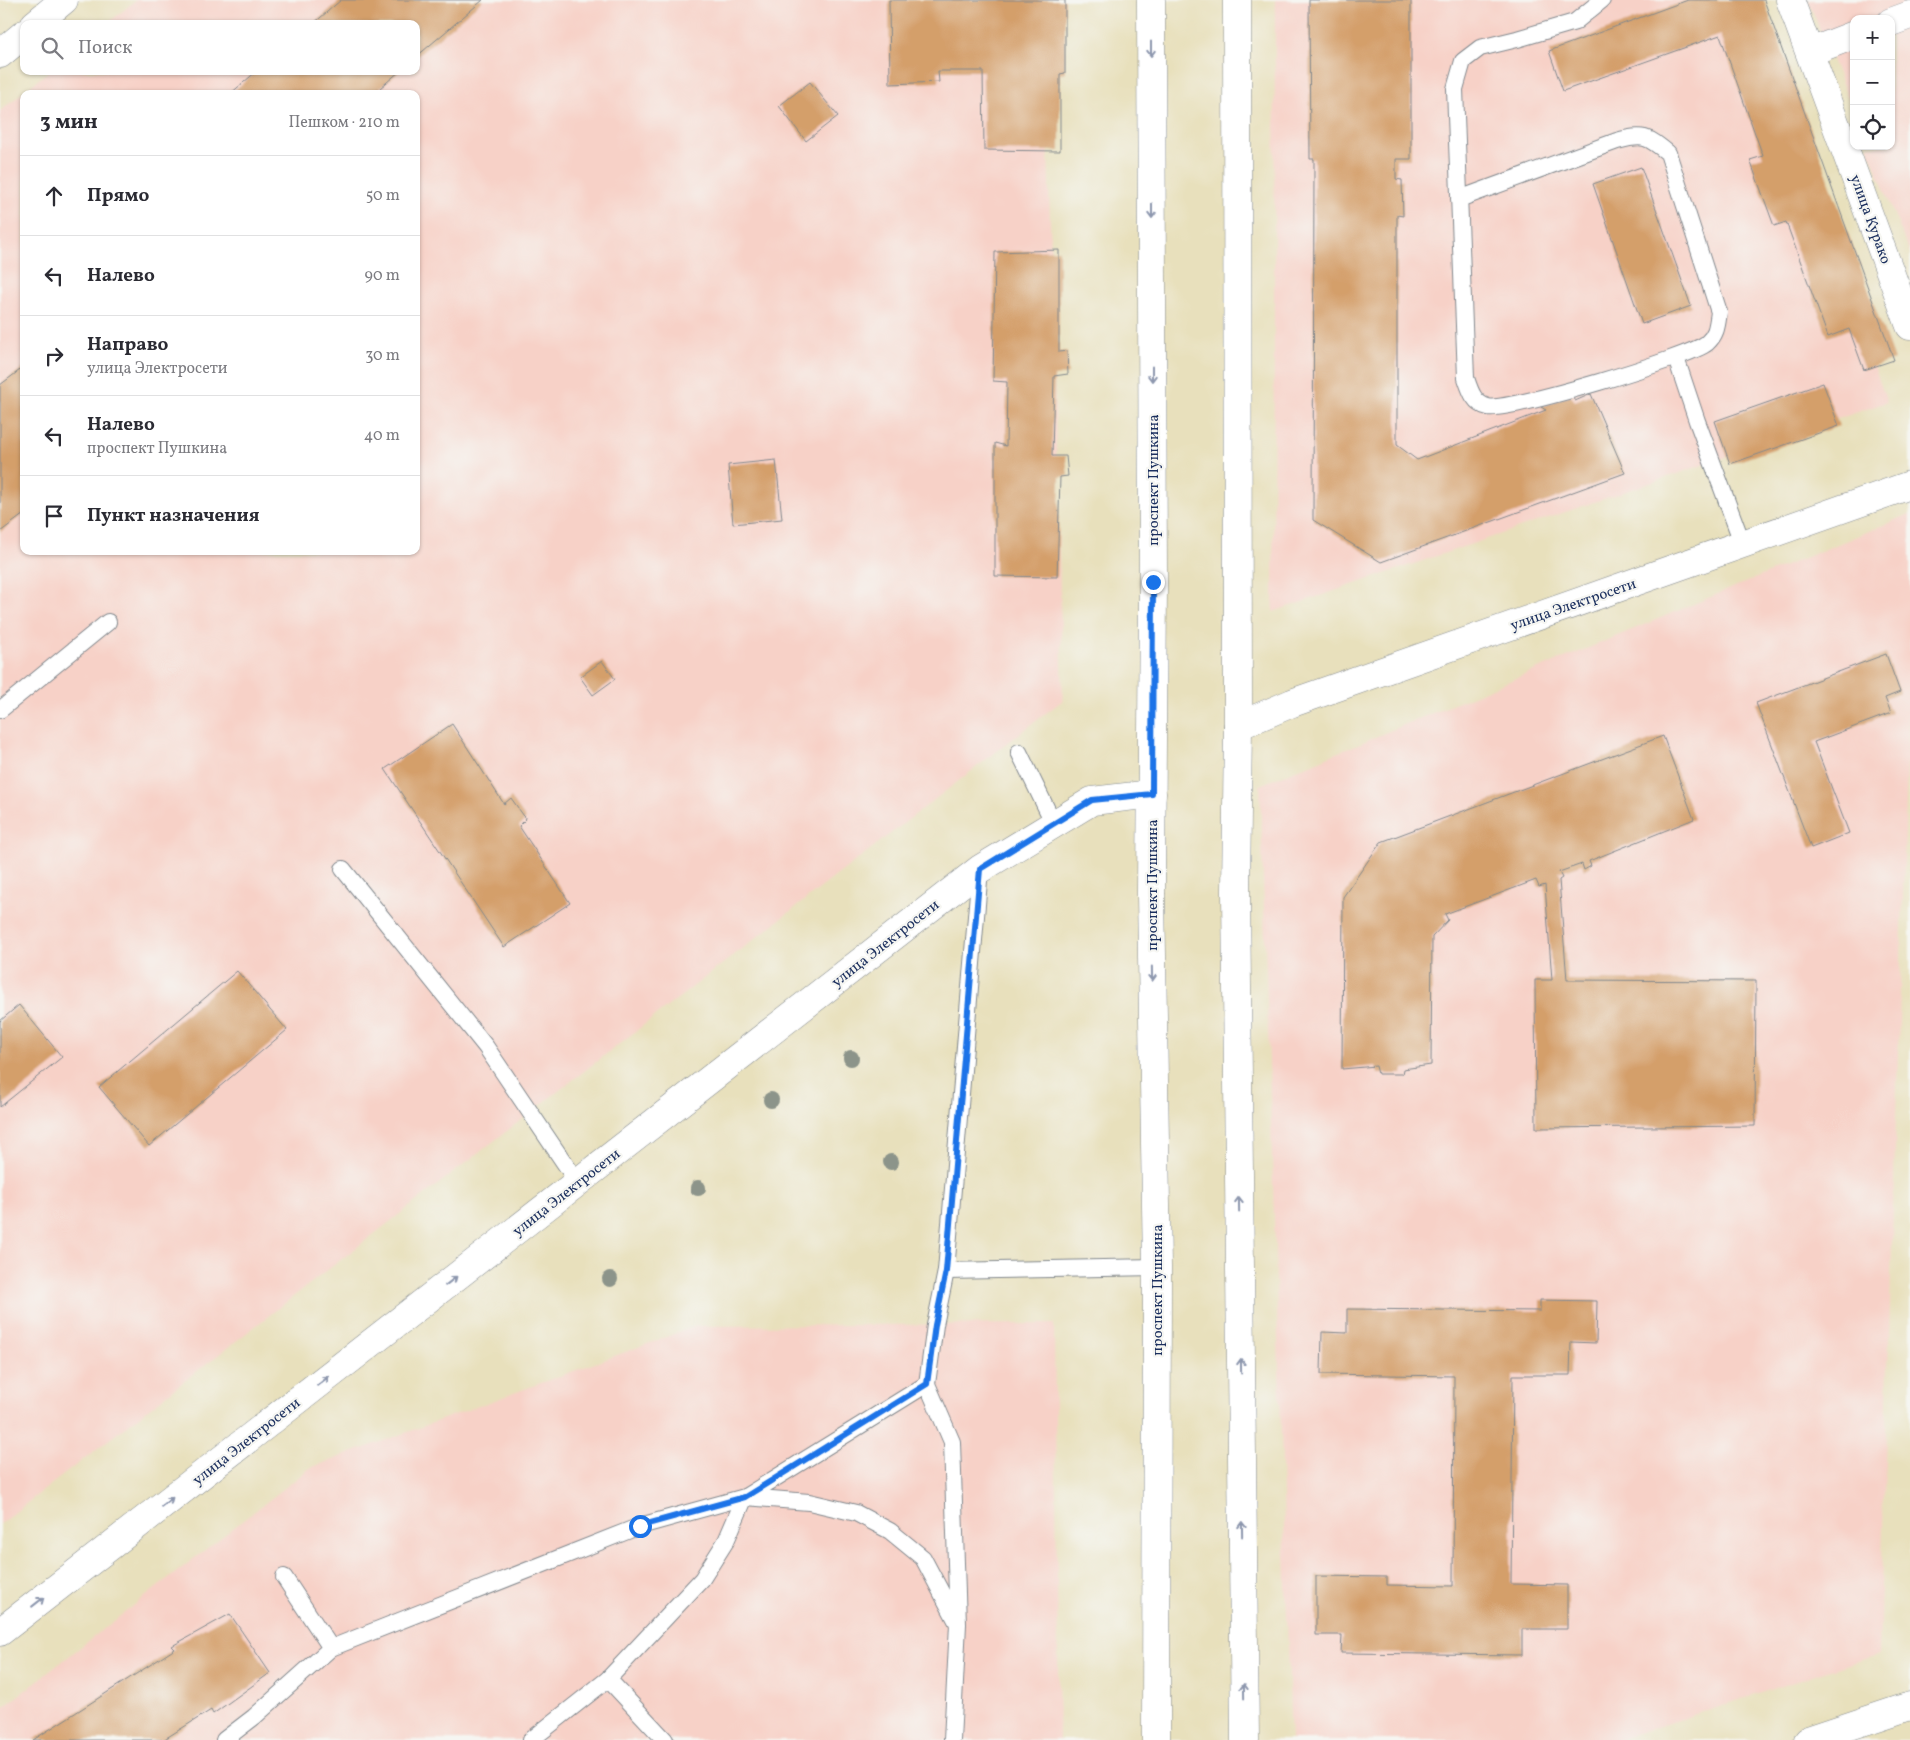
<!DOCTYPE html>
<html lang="ru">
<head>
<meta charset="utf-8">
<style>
  body { margin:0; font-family:Vollkorn,serif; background:#f2f2f3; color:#2b2b33 }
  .controls { position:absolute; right:15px; top:15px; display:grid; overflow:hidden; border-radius:10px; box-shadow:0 1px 4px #0004 }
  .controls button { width:45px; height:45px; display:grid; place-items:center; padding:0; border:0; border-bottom:1px solid #e1e1e2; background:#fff; color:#2b2b33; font:25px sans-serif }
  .stop { position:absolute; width:15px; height:15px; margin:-11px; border:4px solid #1a73e8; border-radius:50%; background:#fff }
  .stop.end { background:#1a73e8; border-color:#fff; box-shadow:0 1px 5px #0008 }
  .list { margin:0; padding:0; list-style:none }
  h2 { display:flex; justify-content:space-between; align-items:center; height:65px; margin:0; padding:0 20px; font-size:21px }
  h2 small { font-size:16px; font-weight:400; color:#7c7c81 }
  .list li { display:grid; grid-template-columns:32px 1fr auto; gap:15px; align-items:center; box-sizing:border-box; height:80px; padding:0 20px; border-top:1px solid #e1e1e2 }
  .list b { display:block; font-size:19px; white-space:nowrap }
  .list p { margin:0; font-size:16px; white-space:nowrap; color:#7c7c81 }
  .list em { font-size:16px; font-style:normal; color:#7c7c81 }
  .icon { flex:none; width:28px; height:28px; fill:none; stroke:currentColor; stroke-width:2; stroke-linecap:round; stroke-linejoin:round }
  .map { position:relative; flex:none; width:1910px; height:1740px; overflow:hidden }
  .search { position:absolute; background:#fff; box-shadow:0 1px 4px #0004; left:20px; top:20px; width:400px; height:55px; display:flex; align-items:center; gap:12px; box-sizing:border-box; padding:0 18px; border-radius:10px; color:#7c7c81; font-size:19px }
  .panel { position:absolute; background:#fff; box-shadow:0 1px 4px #0004; left:20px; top:90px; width:400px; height:465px; border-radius:10px }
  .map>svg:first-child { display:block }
  .built { fill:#f7d1c7; fill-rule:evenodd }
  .building { fill:#d49f6b }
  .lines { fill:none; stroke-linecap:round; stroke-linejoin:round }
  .lane-casing { stroke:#82888d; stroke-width:18 }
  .street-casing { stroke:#82888d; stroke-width:29 }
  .secondary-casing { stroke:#82888d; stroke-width:29 }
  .lane { stroke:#fff; stroke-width:16 }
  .street { stroke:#fff; stroke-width:28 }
  .secondary { stroke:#fff; stroke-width:28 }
  .tree { fill:#8c948a }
  .oneway { stroke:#8d97ae }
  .route { stroke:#1a73e8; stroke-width:6 }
  .labels { text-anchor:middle; stroke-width:4.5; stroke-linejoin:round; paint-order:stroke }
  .street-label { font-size:15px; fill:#1b2f5e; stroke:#f6f6f2 }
</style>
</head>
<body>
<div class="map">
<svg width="1910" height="1740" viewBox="0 0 1910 1740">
  <rect width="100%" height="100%" fill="#f6f6f2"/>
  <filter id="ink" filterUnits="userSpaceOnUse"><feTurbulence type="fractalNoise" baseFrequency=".02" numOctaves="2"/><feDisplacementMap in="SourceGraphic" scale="10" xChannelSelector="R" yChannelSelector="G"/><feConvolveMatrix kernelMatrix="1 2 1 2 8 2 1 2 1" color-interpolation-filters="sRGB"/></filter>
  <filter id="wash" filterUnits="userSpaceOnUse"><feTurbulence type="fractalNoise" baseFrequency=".0096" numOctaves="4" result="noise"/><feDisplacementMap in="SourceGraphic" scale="20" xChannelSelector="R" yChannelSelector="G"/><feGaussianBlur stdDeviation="1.12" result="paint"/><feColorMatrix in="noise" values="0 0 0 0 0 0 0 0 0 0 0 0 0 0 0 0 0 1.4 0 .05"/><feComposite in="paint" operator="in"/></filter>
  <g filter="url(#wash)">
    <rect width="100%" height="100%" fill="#e8e0bc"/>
    <g class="built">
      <path d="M136,0H1044L1063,700L0,1524V111L49,71H416V24H107ZM24,94H416V551H24Z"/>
      <path d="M1275,0H1739L1887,402L1273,612Z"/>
      <path d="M1808,0H1910V254L1867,146H1891V19H1854V113Z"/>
      <path d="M1910,514V675L1879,1654L1618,1740H1291L1260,785Z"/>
      <path d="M1054,1324L1059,1740H0V1710L310,1468L696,1326Z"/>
    </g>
    <g id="blocks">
      <g class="building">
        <path d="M341,0H483L416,57V24H313Z"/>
        <path d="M889,0H1065V73L1060,74V151L984,150L983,71H938L939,82L890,84Z"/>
        <path d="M1309,0H1411V159H1396V179L1402,180L1403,216L1397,215V445L1417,460L1546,410L1541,407L1570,395L1575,401L1591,394L1625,473L1381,562L1313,520L1314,159H1310Z"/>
        <path d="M1688,0H1764L1894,360L1864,370L1849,329L1828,337L1786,222L1774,226L1750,160L1763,156L1720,35L1563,91L1549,51Z"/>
        <path d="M257,71H400L373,94H230Z"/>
        <path d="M810,82L838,116L806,141L779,106Z"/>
        <path d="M1641,167L1691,306L1642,324L1593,184Z"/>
        <path d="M1059,250V352L1067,351L1068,374L1054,376L1052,456H1066L1068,476L1060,477L1057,577L995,576V443L1006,446L1007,382L993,381L995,252Z"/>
        <path d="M24,367V514L0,532V385Z"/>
        <path d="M1823,383L1839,426L1730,464L1715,421Z"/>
        <path d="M776,460L782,519L733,524L728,465Z"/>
        <path d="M1886,654L1900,692L1885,698L1891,713L1814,742L1849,833L1811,848L1756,703Z"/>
        <path d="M602,661L615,679L593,695L580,677Z"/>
        <path d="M452,724L504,804L511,798L526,819L519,826L570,903L504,947L385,769Z"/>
        <path d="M1663,736L1694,819L1589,861L1591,866L1584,870L1582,864L1559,872L1562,878L1559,880L1567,980L1756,981L1755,1126L1536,1128L1535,980H1552L1545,885L1539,887L1536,880L1445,914L1448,920L1432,937L1431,1065L1403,1069L1402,1074H1378L1376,1066L1342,1069L1343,897L1381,842Z"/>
        <path d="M237,971L287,1030L149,1146L99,1087Z"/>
        <path d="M19,1005L62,1057L0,1107V1021Z"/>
        <path d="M1540,1300L1597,1301L1596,1343L1571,1342L1570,1375H1513L1511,1584L1567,1585V1629H1522V1655L1341,1653L1342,1635H1316V1576L1387,1577V1585L1453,1586L1454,1376L1321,1374L1322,1332L1347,1333V1309L1540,1311Z"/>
        <path d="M230,1614L270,1673L213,1714L211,1710L163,1740H33L175,1649L172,1646Z"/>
      </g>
    </g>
  </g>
  <g filter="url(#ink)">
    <use href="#blocks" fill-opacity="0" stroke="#82888d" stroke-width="1"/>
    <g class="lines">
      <g class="lane-casing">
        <g id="lane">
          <path d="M1459,199L1617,141C1644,134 1647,136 1668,153L1719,312C1717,325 1717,334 1707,343C1691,357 1507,412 1488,407C1474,404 1470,390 1466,378L1455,89L1463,61L1480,48L1517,39L1575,22L1602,0"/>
          <path d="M1676,358L1697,421L1743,545"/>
          <path d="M0,710L108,622"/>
          <path d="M1019,752L1054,824"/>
          <path d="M343,869L486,1047L578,1183"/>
          <path d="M946,1271L1157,1267"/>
          <path d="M284,1577L331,1648"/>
          <path d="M608,1679L665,1740"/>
          <path d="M224,1740L254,1717L331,1648L640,1526L745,1497L809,1502L856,1513L890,1531L923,1558L957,1622"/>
          <path d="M531,1740L608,1679L702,1579L726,1541L745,1497L927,1384"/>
          <path d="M952,1740L958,1624L952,1442L927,1384L935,1325L946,1271L980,869"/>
        </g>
      </g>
      <g class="street-casing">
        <g id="street">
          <path d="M1790,0L1910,326"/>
          <path d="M1891,22L1910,15"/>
          <path d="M1810,52L1854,35"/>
          <path d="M1238,726L1292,703L1910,485"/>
          <path d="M1808,1740L1910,1706"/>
        </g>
      </g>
      <g class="secondary-casing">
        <g id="secondary">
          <path d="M1151,0L1153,582L1151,894L1157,1267L1156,1740"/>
          <path d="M1237,0L1238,726L1236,892L1245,1740"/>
          <path d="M35,24L64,0"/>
          <path d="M0,54L24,34"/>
          <path d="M0,1632L980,869L1092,801L1152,794"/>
        </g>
      </g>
      <use href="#lane" class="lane"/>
      <use href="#street" class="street"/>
      <use href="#secondary" class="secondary"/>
    </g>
    <g class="tree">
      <circle cx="851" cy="1058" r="8"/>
      <circle cx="771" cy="1100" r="8"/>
      <circle cx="891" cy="1162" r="8"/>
      <circle cx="698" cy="1188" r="8"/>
      <circle cx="610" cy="1279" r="8"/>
    </g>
    <defs><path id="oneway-shaft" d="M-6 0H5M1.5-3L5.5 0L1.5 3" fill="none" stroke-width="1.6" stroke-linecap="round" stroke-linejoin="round" transform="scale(1.25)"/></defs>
    <g class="oneway">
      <use href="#oneway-shaft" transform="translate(1151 49) rotate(90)"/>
      <use href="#oneway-shaft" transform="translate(1152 211) rotate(90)"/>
      <use href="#oneway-shaft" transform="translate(1152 374) rotate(90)"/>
      <use href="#oneway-shaft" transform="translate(1152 974) rotate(89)"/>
      <use href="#oneway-shaft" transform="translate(1239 1204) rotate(-91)"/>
      <use href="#oneway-shaft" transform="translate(451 1281) rotate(-38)"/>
      <use href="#oneway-shaft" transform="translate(1241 1366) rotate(-91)"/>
      <use href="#oneway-shaft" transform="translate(323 1381) rotate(-38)"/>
      <use href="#oneway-shaft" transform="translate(167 1502) rotate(-38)"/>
      <use href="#oneway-shaft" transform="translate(1242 1529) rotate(-91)"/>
      <use href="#oneway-shaft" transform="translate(38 1602) rotate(-38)"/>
      <use href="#oneway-shaft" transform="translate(1244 1691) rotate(-91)"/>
    </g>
  </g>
  <g class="lines" filter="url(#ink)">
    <path class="route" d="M640,1526L745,1497L927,1384L935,1325L946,1271L980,869L1092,800L1152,794L1153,582"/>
  </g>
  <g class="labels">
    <g class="street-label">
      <text transform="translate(1871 219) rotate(70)" y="5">улица Курако</text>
      <text transform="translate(1153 480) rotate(-90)" y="5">проспект Пушкина</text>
      <text transform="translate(1573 604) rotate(-19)" y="5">улица Электросети</text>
      <text transform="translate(1152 885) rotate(-90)" y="5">проспект Пушкина</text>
      <text transform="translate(885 943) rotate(-38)" y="5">улица Электросети</text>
      <text transform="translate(566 1192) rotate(-38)" y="5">улица Электросети</text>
      <text transform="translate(1157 1290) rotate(-90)" y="5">проспект Пушкина</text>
      <text transform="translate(246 1441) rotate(-38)" y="5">улица Электросети</text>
    </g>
  </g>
</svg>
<div class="controls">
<button>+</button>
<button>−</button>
<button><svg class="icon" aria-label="locate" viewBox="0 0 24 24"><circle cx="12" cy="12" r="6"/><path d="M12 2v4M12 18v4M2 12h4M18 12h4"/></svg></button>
</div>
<div class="stop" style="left:640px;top:1526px"></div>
<div class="stop end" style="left:1153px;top:582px"></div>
<div class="search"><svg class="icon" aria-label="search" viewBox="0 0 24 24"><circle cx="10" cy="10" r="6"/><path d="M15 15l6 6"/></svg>Поиск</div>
<section class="panel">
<h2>3 мин<small>Пешком · 210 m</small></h2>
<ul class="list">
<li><svg class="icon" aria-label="ahead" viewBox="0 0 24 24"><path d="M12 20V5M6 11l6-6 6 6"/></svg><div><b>Прямо</b></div><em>50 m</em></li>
<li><svg class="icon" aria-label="left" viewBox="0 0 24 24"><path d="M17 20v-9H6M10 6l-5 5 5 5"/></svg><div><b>Налево</b></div><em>90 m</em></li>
<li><svg class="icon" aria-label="right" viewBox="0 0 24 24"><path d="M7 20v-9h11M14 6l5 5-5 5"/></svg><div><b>Направо</b><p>улица Электросети</p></div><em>30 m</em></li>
<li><svg class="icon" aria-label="left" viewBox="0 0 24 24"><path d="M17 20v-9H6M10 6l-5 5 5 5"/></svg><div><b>Налево</b><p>проспект Пушкина</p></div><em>40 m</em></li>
<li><svg class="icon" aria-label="arrive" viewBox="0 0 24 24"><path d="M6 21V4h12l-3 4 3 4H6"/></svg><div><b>Пункт назначения</b></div></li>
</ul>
</section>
</div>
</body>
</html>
